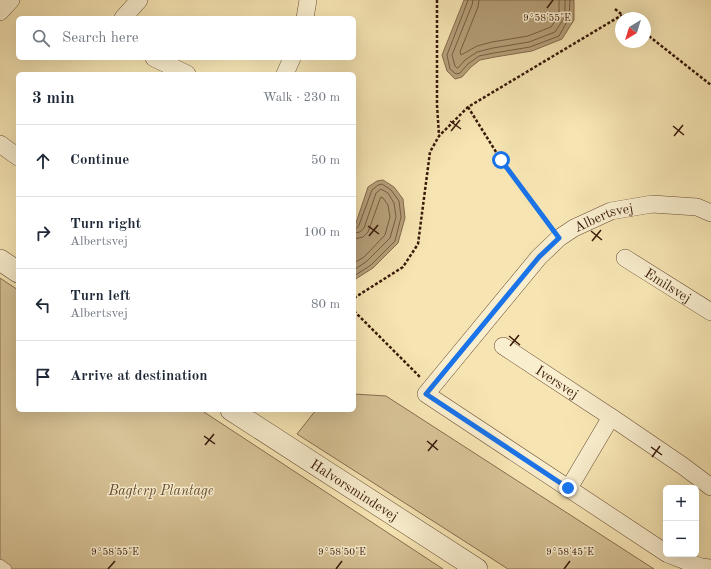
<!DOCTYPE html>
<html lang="en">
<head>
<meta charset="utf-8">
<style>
  body { margin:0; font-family:"Old Standard TT",serif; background:#f2f2f3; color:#1f2937 }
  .controls { position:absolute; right:12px; bottom:12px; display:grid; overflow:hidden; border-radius:6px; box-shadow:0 4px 16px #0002 }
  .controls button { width:36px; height:36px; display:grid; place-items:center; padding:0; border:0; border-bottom:1px solid #e0e1e3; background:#fff; color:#1f2937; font:20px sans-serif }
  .compass { position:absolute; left:615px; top:12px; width:36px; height:36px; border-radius:50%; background:#fff; box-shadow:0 4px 16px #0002; rotate:218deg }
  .stop { position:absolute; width:12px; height:12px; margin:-9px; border:3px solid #1a73e8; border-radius:50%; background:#fff }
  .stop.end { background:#1a73e8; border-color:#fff; box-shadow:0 1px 4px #0008 }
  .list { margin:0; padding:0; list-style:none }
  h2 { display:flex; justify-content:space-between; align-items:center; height:52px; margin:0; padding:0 16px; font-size:17px }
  h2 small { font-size:13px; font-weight:400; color:#747a83 }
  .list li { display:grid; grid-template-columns:26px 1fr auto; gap:12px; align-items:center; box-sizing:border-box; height:72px; padding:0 16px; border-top:1px solid #e0e1e3 }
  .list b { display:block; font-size:15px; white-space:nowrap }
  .list p { margin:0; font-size:13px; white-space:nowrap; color:#747a83 }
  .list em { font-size:13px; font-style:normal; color:#747a83 }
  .icon { flex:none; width:22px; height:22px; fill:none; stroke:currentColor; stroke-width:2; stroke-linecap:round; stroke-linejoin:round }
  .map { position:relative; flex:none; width:711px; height:569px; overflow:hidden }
  .search { position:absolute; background:#fff; box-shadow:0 4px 16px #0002; left:16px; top:16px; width:340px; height:44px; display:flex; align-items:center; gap:10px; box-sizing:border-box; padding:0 14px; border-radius:6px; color:#747a83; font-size:15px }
  .panel { position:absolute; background:#fff; box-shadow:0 4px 16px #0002; left:16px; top:72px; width:340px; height:340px; border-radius:6px }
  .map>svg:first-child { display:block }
  .green { fill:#d6c296; stroke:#876d50 }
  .water { fill:#b59f79; stroke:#83694c }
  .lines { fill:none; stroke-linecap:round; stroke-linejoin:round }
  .shore { stroke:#765c41; stroke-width:1 }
  .service-casing { stroke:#684b34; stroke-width:10 }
  .minor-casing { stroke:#684b34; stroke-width:18 }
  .tertiary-casing { stroke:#684b34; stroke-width:22 }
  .path { stroke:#381809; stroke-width:2.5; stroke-dasharray:3 2; stroke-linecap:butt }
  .service { stroke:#f9eece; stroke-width:9 }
  .minor { stroke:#f9eece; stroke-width:17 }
  .tertiary { stroke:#f9eece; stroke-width:21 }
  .route { stroke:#1a73e8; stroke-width:5 }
  .ticks { fill:none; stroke:#381809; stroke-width:1.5 }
  .labels { text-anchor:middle; stroke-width:3; stroke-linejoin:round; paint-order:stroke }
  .street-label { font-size:14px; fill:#381809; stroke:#f9eece }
  .park-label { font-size:14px; font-style:italic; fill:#674b33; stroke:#f9eece }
  .ticks-label { font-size:10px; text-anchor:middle; fill:#381809; stroke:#f9eece; stroke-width:3; stroke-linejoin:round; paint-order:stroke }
</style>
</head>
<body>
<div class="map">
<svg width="711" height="569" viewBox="0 0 711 569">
  <rect width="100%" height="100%" fill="#f6e5b3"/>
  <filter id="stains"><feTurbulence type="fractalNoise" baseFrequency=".005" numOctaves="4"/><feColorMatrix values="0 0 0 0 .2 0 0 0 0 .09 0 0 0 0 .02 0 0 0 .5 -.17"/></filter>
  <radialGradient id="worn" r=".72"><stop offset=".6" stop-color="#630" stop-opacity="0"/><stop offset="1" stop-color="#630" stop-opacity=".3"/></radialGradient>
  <g class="green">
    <path d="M0,278L18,290V410H201L443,569H0Z"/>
    <path d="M354,394L386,396L654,569H508L297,434L316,410H354Z"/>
  </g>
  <g class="water">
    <path d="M464,0H574V20L562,39L532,51L495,57L480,60L471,67L462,77L455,79L447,71L442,55Z"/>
    <path d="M383,180L394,187L403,199L405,218L398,243L373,268L354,280V229L368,187L377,181Z"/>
  </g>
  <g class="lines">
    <g class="shore">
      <path d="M468,0L467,3L447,55L450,69L456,74L460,73L468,64L479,56L494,53L530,47L559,36L569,18L570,0"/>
      <path d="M473,0L472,5L452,55L455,66L457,68H458L465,60L477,52L493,48L529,42L555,32L565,17V0"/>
      <path d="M479,0L478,7L460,52L461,55L477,46L492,42L528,36L551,27L559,15V0"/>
      <path d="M354,228H357L359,225L372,190L378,185L382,184L391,190L399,201L401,217L395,241L371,265L354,276"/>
      <path d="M354,233L360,232L364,228L376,193L381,189L388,193L394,203L396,217L390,238L367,261L354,270"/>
      <path d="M354,239L363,237L368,232L380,199L381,197L383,198L388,205L390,217L385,235L364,257L354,263"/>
    </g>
    <g class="service-casing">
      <path id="service" d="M0,564L7,569"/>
    </g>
    <g class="minor-casing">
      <g id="minor">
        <path d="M0,12L11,0"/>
        <path d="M123,18L139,0"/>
        <path d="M305,18L308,0"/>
        <path d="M154,58L187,74"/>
        <path d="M285,74L292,58"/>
        <path d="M0,144L18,157"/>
        <path id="s1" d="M625,258L711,312"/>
        <path id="s2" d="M503,346L611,417"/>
        <path d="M569,488L611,417L683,466L711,487"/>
        <path id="s3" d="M666,553L426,394L539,257L559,238L574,228L611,211L652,204L697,207L711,213"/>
        <path d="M668,554L701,567L711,568"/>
      </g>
    </g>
    <g class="tertiary-casing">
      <g id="tertiary">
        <path d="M0,260L18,272"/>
        <path id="s4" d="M231,410L477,569"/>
      </g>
    </g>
    <g class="path">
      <path d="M437,0V105L439,135"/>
      <path d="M615,9L626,18"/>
      <path d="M645,33L711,85"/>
      <path d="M468,107L501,160L551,226"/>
      <path d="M354,298L403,267L418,244L430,152L439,136L468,107L622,15"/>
      <path d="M354,311L421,378"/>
    </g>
    <use href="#service" class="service"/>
    <use href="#minor" class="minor"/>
    <use href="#tertiary" class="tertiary"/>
  </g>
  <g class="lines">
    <path class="route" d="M501,160L559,238L539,257L426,394L568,488"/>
  </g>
  <path class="ticks" d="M547,8L553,0M450,121L461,129M673,126L684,135M451,131L460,120M674,136L683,125M368,226L379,234M591,231L602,240M369,236L378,225M592,241L601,230M509,336L520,345M510,346L519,335M204,436L215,444M427,441L438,450M205,445L214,434M651,447L662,455M428,451L437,440M652,457L660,446M108,569L115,561M336,569L342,561M564,569L570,561"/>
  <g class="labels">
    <g class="street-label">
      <text dy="5" stroke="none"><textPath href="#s3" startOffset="543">Albertsvej</textPath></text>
      <text dy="5" stroke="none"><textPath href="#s1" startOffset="51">Emilsvej</textPath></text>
      <text dy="5" stroke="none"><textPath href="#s2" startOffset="65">Iversvej</textPath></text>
      <text dy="5" stroke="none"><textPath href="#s4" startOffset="147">Halvorsmindevej</textPath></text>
    </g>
    <g class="park-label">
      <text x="161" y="495">Bagterp Plantage</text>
    </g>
  </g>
  <g class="ticks-label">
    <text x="547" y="21">9°58'55"E</text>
    <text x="115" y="555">9°58'55"E</text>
    <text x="342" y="555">9°58'50"E</text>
    <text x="570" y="555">9°58'45"E</text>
  </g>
  <rect width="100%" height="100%" filter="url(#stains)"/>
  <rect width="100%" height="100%" fill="url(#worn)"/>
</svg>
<div class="controls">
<button>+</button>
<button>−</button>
</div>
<svg class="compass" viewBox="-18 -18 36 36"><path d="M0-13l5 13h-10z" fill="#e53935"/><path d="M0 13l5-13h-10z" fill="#747a83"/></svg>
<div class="stop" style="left:501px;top:160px"></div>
<div class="stop end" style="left:568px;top:488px"></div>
<div class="search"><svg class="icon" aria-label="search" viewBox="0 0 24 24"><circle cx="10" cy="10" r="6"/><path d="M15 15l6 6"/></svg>Search here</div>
<section class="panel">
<h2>3 min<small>Walk · 230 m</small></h2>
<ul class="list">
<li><svg class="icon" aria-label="ahead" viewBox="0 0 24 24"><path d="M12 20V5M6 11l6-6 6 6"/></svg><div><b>Continue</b></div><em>50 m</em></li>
<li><svg class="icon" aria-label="right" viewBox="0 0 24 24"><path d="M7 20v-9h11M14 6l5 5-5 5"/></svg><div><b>Turn right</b><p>Albertsvej</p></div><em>100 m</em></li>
<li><svg class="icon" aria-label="left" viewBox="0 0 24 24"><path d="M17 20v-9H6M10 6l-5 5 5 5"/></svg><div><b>Turn left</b><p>Albertsvej</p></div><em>80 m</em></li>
<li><svg class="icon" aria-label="arrive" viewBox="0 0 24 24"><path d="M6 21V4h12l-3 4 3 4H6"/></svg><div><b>Arrive at destination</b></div></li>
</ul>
</section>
</div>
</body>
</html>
